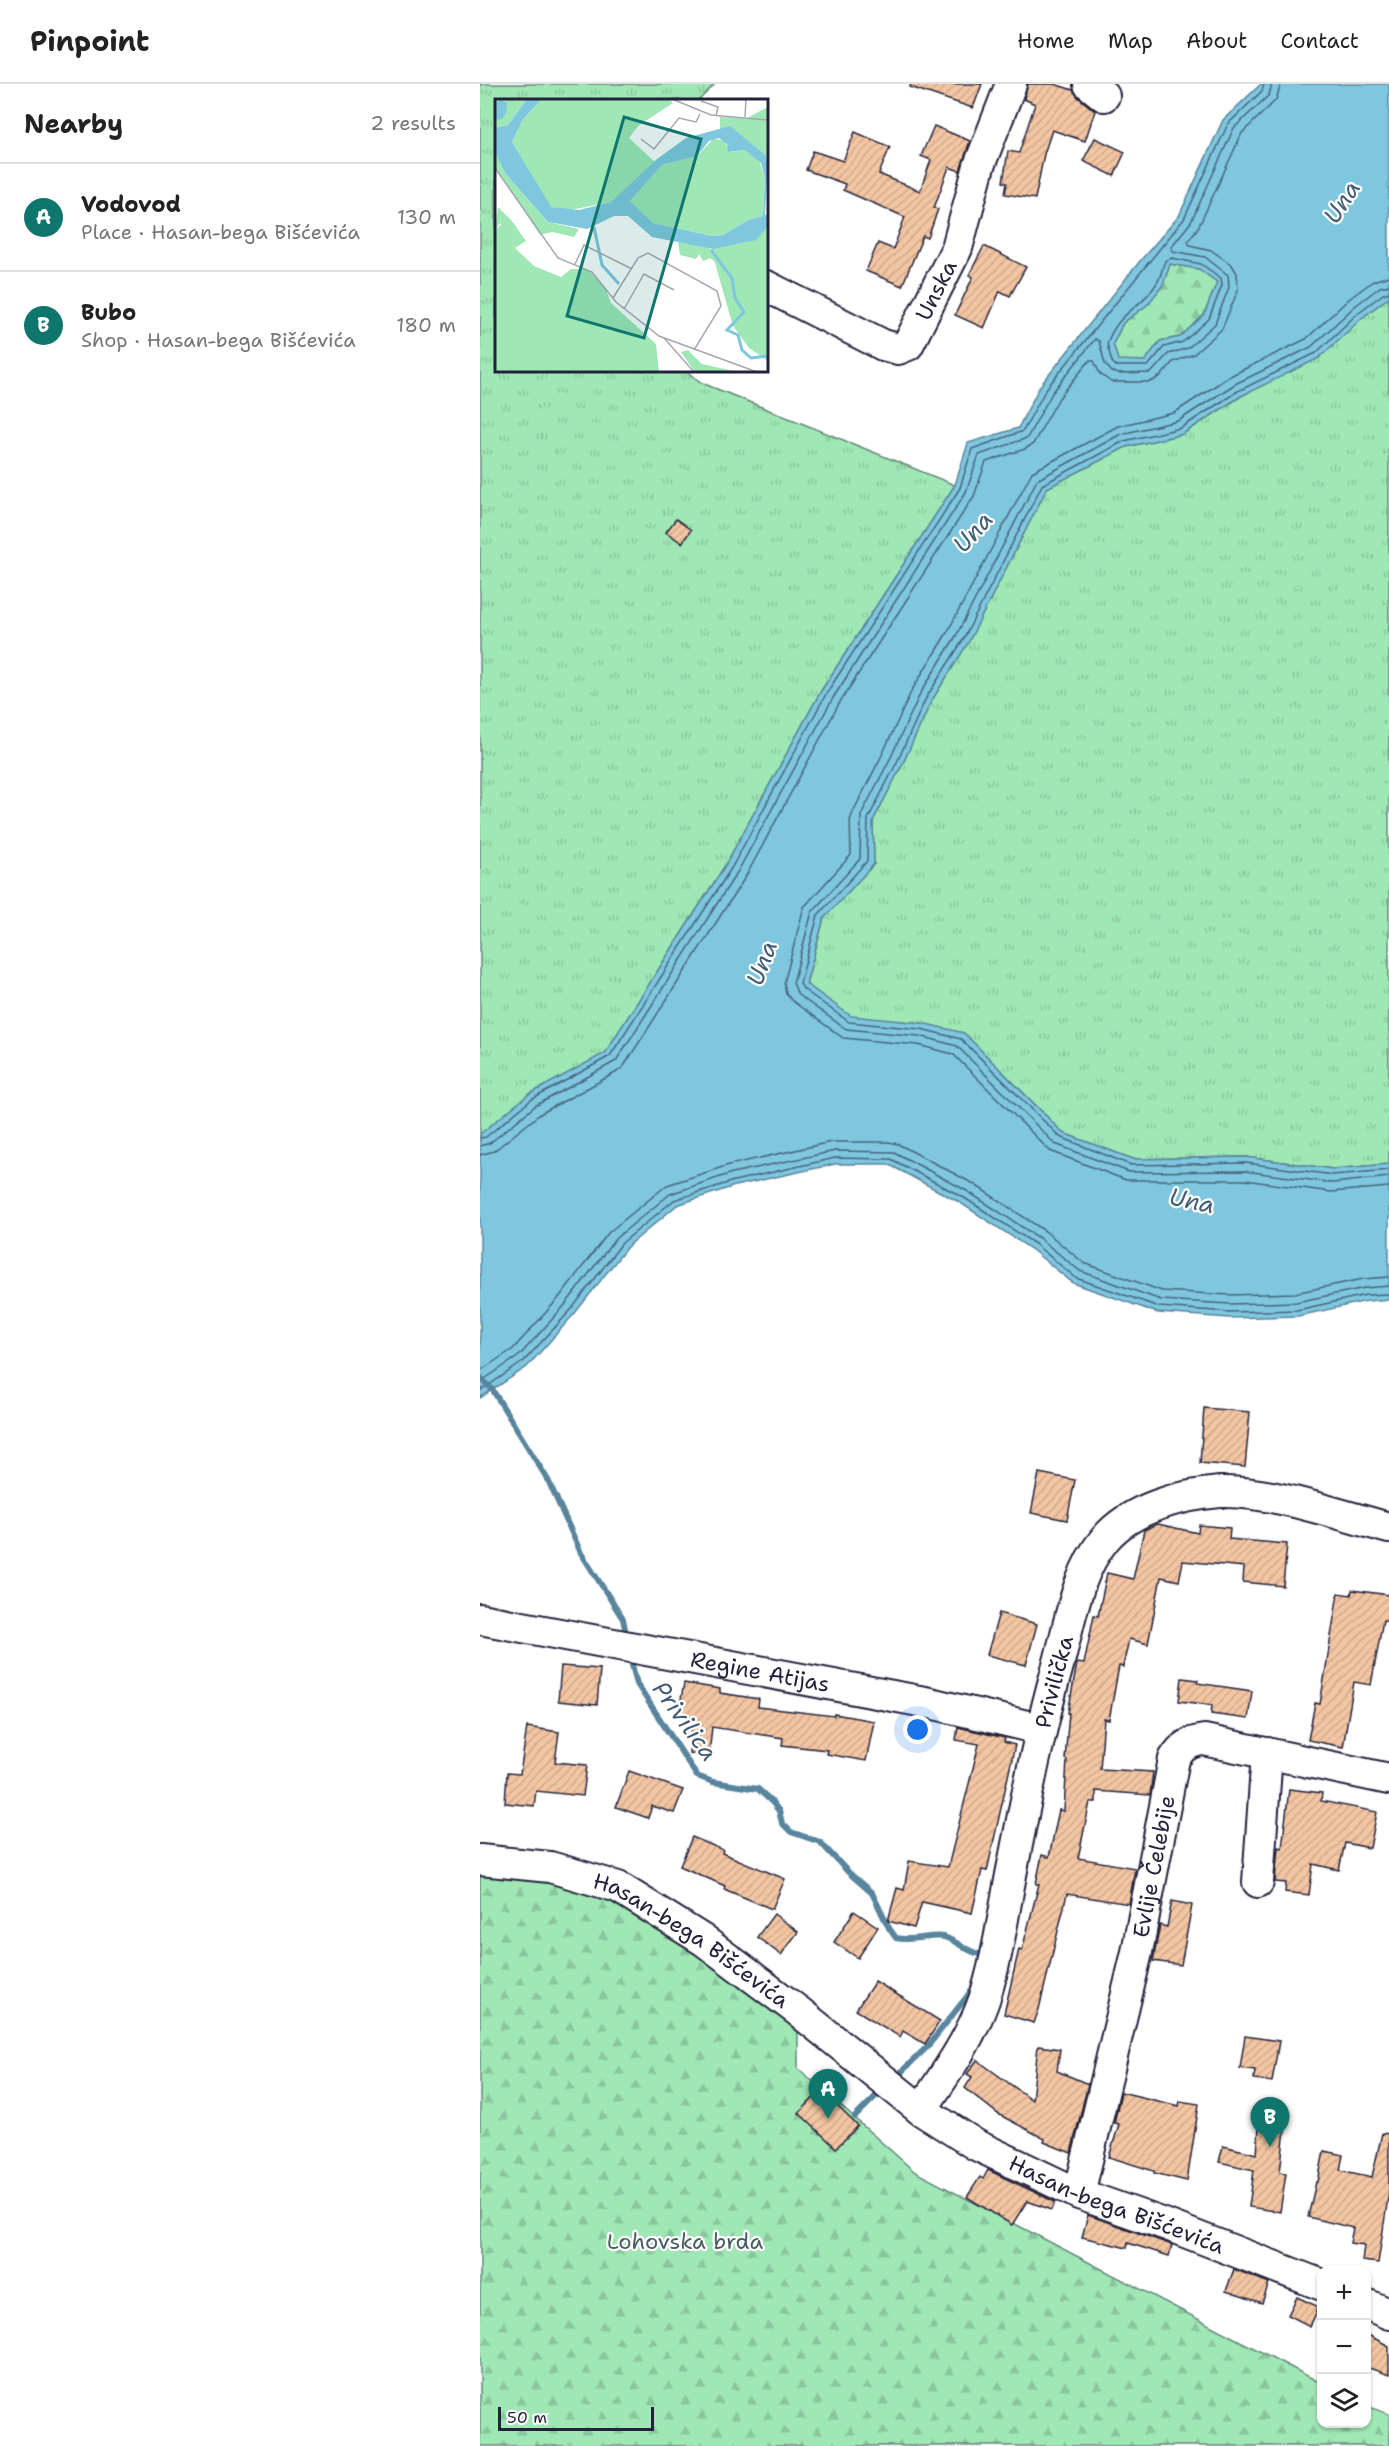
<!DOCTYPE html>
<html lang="en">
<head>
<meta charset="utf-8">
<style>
  body { margin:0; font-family:"Shantell Sans",sans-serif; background:#f6f6f6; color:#222 }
  .controls { position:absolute; right:18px; bottom:18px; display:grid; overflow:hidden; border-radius:12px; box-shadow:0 2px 4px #0004 }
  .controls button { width:54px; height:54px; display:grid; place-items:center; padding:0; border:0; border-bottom:2px solid #e0e0e0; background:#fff; color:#222; font:30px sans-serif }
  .scale { position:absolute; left:18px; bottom:15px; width:156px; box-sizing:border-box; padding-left:6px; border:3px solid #22223b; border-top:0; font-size:16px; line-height:21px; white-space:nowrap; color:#22223b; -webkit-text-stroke:4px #fff; paint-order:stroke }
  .you { position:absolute; left:438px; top:1646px; width:21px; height:21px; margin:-15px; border:4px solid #fff; border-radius:50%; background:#1a73e8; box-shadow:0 0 0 9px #1a73e833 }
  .badge { display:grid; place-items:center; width:39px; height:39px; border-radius:50%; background:#0f766e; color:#fff; font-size:20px; font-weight:700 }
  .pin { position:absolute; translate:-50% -50px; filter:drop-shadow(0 2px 3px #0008) }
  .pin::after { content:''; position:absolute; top:32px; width:21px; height:18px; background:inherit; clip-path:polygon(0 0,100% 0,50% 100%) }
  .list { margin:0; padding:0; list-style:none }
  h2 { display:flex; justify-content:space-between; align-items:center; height:78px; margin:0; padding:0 24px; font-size:26px }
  h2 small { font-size:20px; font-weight:400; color:#767676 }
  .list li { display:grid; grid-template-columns:39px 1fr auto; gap:18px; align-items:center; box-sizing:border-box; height:108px; padding:0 24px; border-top:2px solid #e0e0e0 }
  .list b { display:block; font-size:22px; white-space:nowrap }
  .list p { margin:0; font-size:20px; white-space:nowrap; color:#767676 }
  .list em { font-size:20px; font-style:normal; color:#767676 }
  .icon { flex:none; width:33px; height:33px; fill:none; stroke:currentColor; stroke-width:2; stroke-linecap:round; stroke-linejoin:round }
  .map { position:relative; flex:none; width:909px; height:2362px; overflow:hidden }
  header { display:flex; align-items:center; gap:36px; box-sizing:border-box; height:84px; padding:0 30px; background:#fff; border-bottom:2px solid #e0e0e0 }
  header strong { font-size:28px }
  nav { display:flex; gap:33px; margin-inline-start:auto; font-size:21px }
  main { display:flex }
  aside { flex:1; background:#fff }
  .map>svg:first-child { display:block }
  .grass { fill:url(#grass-tufts); stroke:#608478; stroke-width:1.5 }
  .forest { fill:url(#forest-firs); stroke:#608478; stroke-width:1.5 }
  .water { fill:#7ec7df; stroke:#59859d; stroke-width:1.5; fill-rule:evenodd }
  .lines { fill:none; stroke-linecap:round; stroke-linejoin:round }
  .shore { stroke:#47647d; stroke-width:1.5 }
  .stream { stroke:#59859d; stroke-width:6 }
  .building { fill:url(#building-hatch); stroke:#22223b; stroke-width:1.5 }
  .minor-casing { stroke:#22223b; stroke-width:34 }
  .minor { stroke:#fff; stroke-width:30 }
  .labels { text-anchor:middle; stroke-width:4.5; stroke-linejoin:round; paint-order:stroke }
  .street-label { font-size:22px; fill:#22223b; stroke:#fff }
  .park-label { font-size:22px; fill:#485d60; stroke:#fff }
  .water-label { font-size:24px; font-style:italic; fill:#425c74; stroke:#fff }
  .inset-river { fill:none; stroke:#7ec7df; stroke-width:3 }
  .inset-road { fill:none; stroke:#a7a7b1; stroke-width:1.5 }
  .view { fill:#0f766e; fill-opacity:0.15; stroke:#0f766e; stroke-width:3 }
  .inset-edge { fill:none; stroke:#22223b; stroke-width:3 }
</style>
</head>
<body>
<header>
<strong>Pinpoint</strong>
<nav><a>Home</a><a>Map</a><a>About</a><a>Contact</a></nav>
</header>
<main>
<aside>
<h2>Nearby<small>2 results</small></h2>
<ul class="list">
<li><span class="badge">A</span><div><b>Vodovod</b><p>Place · Hasan-bega Bišćevića</p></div><em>130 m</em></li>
<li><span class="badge">B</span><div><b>Bubo</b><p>Shop · Hasan-bega Bišćevića</p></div><em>180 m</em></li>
</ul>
</aside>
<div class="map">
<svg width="909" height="2362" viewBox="0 0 909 2362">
  <defs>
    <pattern id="grass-tufts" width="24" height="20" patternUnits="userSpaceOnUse" patternTransform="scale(1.5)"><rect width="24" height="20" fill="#9fe7b5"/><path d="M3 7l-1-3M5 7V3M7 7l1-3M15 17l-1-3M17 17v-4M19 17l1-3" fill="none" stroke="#89c69d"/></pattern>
    <pattern id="forest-firs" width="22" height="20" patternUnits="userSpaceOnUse" patternTransform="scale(1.5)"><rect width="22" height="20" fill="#9fe7b5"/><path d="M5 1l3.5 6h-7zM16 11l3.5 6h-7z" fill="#89c69d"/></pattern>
    <pattern id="building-hatch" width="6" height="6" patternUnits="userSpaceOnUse" patternTransform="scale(1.5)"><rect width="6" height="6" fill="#f3c5a2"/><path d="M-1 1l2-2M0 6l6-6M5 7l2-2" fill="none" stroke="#d0a98c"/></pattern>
  </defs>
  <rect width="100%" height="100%" fill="#fff"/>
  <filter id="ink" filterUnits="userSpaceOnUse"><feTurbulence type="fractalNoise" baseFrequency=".0167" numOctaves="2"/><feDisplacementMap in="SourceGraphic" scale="12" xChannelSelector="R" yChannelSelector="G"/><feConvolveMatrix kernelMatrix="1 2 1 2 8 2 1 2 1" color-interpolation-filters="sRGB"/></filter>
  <g filter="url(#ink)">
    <g class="grass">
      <path d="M0,0H235L219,16H16V286L206,287L222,299L475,401L341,607L246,780L125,969L0,1057Z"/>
      <path d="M909,213V1080L853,1085L766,1073L653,1075L583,1049L522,987L442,939L371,933L326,900L344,834L394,780L393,737L423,679L452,616L488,559L567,404L646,363L703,350L883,233Z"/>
    </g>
    <g class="forest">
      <path d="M690,180L719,185L737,198L724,231L700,253L680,257L665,277H638L633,260L643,239L667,221L683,201Z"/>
      <path d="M0,1776L104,1792L318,1927V1984L435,2088L841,2299L842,2340H886L887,2322L909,2330V2362H0Z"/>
    </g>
    <path class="water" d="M781,0H909V213L883,233L839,274L761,312L703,350L646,363L567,404L488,559L452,616L423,679L393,737L394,780L344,834L326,900L371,932L442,939L484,949L583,1049L653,1075L766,1073L853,1085L909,1080V1215L887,1217L818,1232L750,1234L678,1229L593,1199L551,1165L479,1118L408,1080H355L255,1102L197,1121L147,1163L95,1229L47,1283L0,1314V1050L48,1011L125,969L246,780L341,607L475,401L488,359L538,344L560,302L660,177L699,132L743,36ZM690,180L719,185L737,198L724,231L700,253L680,257L665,277L638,276L633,260L643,239L667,221L683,201Z"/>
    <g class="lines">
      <g class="shore">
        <path d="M692,174L721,180L741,194L742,201L729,235L703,258L684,263L668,282H636L632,278L627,260C638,227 661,225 677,199C681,193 682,184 685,177Z"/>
        <path d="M909,192L893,197L869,215L826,255L750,292L694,329L638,342L552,388L468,547L432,606L403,669L373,728L370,737L371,771L324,823L304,899L306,909L311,916L363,954L438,961L473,970L570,1067L646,1096H765L851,1108L909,1103"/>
        <path d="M909,201L900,203L875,222L831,263L755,300L698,337L641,350L557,396L476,552L440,610L411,673L381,731L380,775L332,828L313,899L318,911L366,945L440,952L477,962L575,1060L649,1088L765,1087L853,1099L909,1093"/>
        <path d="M909,208L903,210L879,228L836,269L758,307L701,344L644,357L562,401L483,556L446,614L418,676L388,735L387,777L338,831L320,899L323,905L369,938L441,945L481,955L580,1053L651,1081L766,1079L853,1091L909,1086"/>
        <path d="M0,1054L6,1053L51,1016L130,972L252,783L346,610L480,404L492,365L543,347L566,305L704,135L748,40L782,7L784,0"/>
        <path d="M0,1062L10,1059L55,1022L136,977L258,787L353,614L486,408L499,371L547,354L572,309L615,255L619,257L625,280L632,288L639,290L671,289L688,270L708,264L735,240L749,203L748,191L725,173L693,167L691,163L711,138L754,44L789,11L792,0"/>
        <path d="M0,1071L14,1067L60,1030L137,988L144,982L266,792L360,618L494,412L506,378L545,365L553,360L579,314L610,276L614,277L620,290L631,298H671L681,292L693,278L714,270L742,245L758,206L757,189L752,181L731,166L710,161L708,157L719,142L762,49L796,16L801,0"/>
        <path d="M0,1287L33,1265L78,1215L129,1148L187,1101L249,1081L351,1058H409L418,1060L492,1099L565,1147L604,1179L682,1207L750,1211L815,1209L883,1195L909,1193"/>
        <path d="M0,1298L39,1272L85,1221L136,1154L190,1110L252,1089L355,1067L414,1068L487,1107L559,1154L600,1187L681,1216L750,1220L816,1218L885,1204L909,1202"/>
        <path d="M0,1307L43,1278L91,1226L142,1159L194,1116L254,1097L355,1074L411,1075L483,1113L555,1160L596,1194L679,1223L750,1228L817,1226L886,1211L909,1210"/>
      </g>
      <g class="stream">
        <path d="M0,1293L12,1305L68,1396L101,1469L143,1535L147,1554"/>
        <path d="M149,1570L157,1600L217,1692L233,1698L278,1705L292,1718L299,1727L302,1739L311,1748L340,1758L368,1788L392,1809L409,1844L416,1854C433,1858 451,1850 464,1853C477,1857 486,1867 499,1870L503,1878"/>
        <path d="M414,1995L448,1962L496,1901"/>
        <path d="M375,2033L402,2006"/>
      </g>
    </g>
    <g class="building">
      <path d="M431,0H502L493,24L430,3Z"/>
      <path d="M548,0H574L593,6L598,13L615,27L605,57L572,46L564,70L555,115L525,110L527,99L523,98L528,67L539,69L555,20L544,15Z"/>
      <path d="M454,42L490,57L480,87L469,83L454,124L458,125L448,154L443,152L422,202L386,187L398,159L413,165L425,133L363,106L365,100L326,86L333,67L363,77L375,48L410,63L399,90L440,107L451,76L441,72Z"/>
      <path d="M615,54L645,68L634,92L603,77Z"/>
      <path d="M504,162L546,183L530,212L520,207L504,244L475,231L493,193L489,191Z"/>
      <path d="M196,435L211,446L202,459L186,448Z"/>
      <path d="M724,1324L770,1328L765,1383L720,1379Z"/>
      <path d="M559,1389L595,1396L587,1436L551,1429Z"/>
      <path d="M678,1440L718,1449L719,1441L750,1444L749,1455L807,1460L803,1502L763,1498L764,1483L703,1477L699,1497L681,1493L668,1560L649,1555L643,1583L639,1582L629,1636L624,1635L620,1685L673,1688L670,1711L616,1707V1718H610L598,1774L655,1784L649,1820L587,1810L559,1925L554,1939L524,1930L539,1865L542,1866L559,1800H556L562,1771L569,1773L579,1726L584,1727L587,1676L585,1675L589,1629H588L597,1579L604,1580L614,1531L618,1532L627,1489L653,1495L664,1446Z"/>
      <path d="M872,1506L909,1511V1537L903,1536L891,1601L874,1598L863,1663L828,1656L835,1619L840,1620L858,1509L871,1511Z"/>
      <path d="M519,1529L557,1540L546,1581L507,1571Z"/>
      <path d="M81,1582L120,1585L117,1621L78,1617Z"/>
      <path d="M702,1594L718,1596L717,1599L772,1607L768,1635L731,1630L732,1621L699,1617Z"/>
      <path d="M204,1599L240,1605V1609L279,1615L278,1623L354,1632V1630L394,1637L386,1677L346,1670L347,1666L302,1661L303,1654L232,1643L229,1671L209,1669L213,1633L198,1631Z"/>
      <path d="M47,1643L79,1648L75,1678L107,1681L103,1712L56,1707L54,1722L25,1719L27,1689L40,1690Z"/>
      <path d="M478,1643L525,1654L524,1658L535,1661L507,1787L502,1786L492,1829L442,1818L434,1844L408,1837L417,1804L424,1806L429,1777L468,1783L499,1660L476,1656Z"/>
      <path d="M149,1687L203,1706L194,1729L172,1722L168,1734L136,1723Z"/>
      <path d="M809,1705L842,1709L841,1717L897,1728L890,1764L865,1759L859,1786L833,1780L829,1811L805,1808L806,1799L795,1798L798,1763L802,1764Z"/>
      <path d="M212,1753L243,1766L242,1769L305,1795L292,1825L244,1805L245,1802L200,1782Z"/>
      <path d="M692,1817L712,1821L701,1881L673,1877L680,1841L687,1843Z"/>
      <path d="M374,1827L398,1843L378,1874L354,1858Z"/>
      <path d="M294,1830L318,1848L301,1871L277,1853Z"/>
      <path d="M395,1897L460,1937L445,1960L423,1947L420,1953L376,1926Z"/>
      <path d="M765,1952L799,1957L792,1998L774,1995L775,1986L760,1984Z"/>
      <path d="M558,1962L580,1965L577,1987L608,2000L591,2069L564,2058L565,2055L518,2030L485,2004L492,1993L487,1990L497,1976L552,2016Z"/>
      <path d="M353,1994L367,2008L355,2020L378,2042L356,2064L319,2029Z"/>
      <path d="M641,2008L699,2022L700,2017L719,2020L707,2097L674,2089V2087L629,2073L639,2040L634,2039Z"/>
      <path d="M779,2043L805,2046L800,2088L806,2089L800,2128L769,2123L774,2086L739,2078L743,2062L777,2070Z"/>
      <path d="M902,2049L909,2050V2107L898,2179L882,2177L884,2161L870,2159L873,2144L828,2133L836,2098H838L844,2067L863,2071L860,2086L892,2093Z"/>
      <path d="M508,2086L575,2118L572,2126L547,2117L532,2141L487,2113L500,2093L503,2095Z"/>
      <path d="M608,2131L692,2161L689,2172L648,2159L647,2164L602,2153Z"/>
      <path d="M754,2185L789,2199L782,2219L746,2207Z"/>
      <path d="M817,2213L839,2223L830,2242L808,2231Z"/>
      <path d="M886,2250L909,2262V2291L886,2283Z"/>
    </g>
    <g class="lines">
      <g class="minor-casing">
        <g id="minor">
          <path d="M609,0L624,12"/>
          <path id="s1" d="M286,202L403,261L418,265L428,261L477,164L499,82L531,0"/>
          <path id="s2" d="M0,1535L450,1619L560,1645"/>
          <path id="s3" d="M0,1776L70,1783L138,1803L223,1856L318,1927L441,2026L496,2061L599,2110L687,2141L842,2201"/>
          <path d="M778,1798L787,1669"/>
          <path id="s4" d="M441,2026C464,1992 490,1956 504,1916C517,1876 523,1833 531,1791C545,1720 559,1648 579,1578C590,1537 597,1488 625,1455C651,1424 701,1411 740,1408C789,1406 860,1431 909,1444"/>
          <path id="s5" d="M599,2110L657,1868L694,1675C702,1662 709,1658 724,1656L909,1695"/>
          <path d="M886,2220L909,2230"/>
        </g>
      </g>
      <use href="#minor" class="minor"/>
    </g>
  </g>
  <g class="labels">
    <g class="street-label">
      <text dy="8" stroke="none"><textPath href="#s1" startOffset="219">Unska</textPath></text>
      <text dy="8" stroke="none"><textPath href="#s2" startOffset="285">Regine Atijas</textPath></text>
      <text dy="8" stroke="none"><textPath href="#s4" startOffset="453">Privilička</textPath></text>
      <text dy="8" stroke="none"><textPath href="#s5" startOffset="336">Evlije Čelebije</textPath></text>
      <text dy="8" stroke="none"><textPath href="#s3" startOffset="231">Hasan-bega Bišćevića</textPath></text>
      <text dy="8" stroke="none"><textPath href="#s3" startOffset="736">Hasan-bega Bišćevića</textPath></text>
    </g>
    <g class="park-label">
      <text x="205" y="2165">Lohovska brda</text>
    </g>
    <g class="water-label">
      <text transform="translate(862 118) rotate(-57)" y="8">Una</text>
      <text transform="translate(493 448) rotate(-48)" y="8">Una</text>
      <text transform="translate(282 879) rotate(-69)" y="8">Una</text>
      <text transform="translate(712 1117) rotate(12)" y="8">Una</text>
      <text transform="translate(205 1637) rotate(54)" y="8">Privilica</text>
    </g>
  </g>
  <g transform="translate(15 15)">
    <rect width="273" height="273" fill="#fff"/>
    <path d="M0,0H32L13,26L0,29ZM47,0H174L178,4L143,27L134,39L160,63L117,103L75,111L56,108L51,102L17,43L28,20ZM273,8V58L239,31L225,30V18L252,19ZM218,40L229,41L235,53L250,51L264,61L270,79L268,117L253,121L228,136L217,137L158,124L135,102L167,66L202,57ZM0,53L10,74L53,123L84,130L79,138L57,133L45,136L0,69ZM3,108L17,122L31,142L20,149L5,124L0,131ZM273,124V262L254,249L238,227L216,150L263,136ZM193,251L207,265L243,273H200L186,253Z" fill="#9fe7b5"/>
    <path d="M10,122L19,148L39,167L66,178L76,170H92L110,188L116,204L161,245L164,273H0V131ZM183,143L214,149L222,158V164L215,159L208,162L204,155L201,160L185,156Z" fill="#9fe7b5"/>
    <path d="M32,0H47L28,20L17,43L56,108L84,111L116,103L162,60L191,39L235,27L273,58L270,116L273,115V127L261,141L218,150L157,138L133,117H119L92,130L53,123L10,74L0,53V29L13,26ZM224,39L232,45L233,53L250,51L266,64L270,79L268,117L253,121L228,136L217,137L158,124L135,102L167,66L202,57L214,42ZM6,1L12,4L11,14L7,20L0,21V4Z" fill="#7ec7df" fill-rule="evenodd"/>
    <path class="inset-river" d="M99,128L107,166L124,185M216,151L237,179L240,199L249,213L232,231L243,236L247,251L256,259L273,257"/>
    <path class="inset-road" d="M177,0L216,16L273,21M206,2L223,8L221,17M250,18L251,0M146,40L159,50L184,19L201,23L205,15M0,69L63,159L97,173L121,203L164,237L262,273M80,165L89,146L137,170M118,199L143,159L153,154L222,192L226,207L199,251M129,210L149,175L179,191M169,239L199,273"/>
    <path class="view" d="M129,18L206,40L149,239L72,217Z"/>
    <rect width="273" height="273" class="inset-edge"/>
  </g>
</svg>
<div class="controls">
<button>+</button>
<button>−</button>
<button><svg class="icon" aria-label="layers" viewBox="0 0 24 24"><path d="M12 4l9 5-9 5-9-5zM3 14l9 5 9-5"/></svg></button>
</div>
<div class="scale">50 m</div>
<div class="you"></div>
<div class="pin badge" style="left:348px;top:2035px">A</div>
<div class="pin badge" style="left:790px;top:2063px">B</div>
</div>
</main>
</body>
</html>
